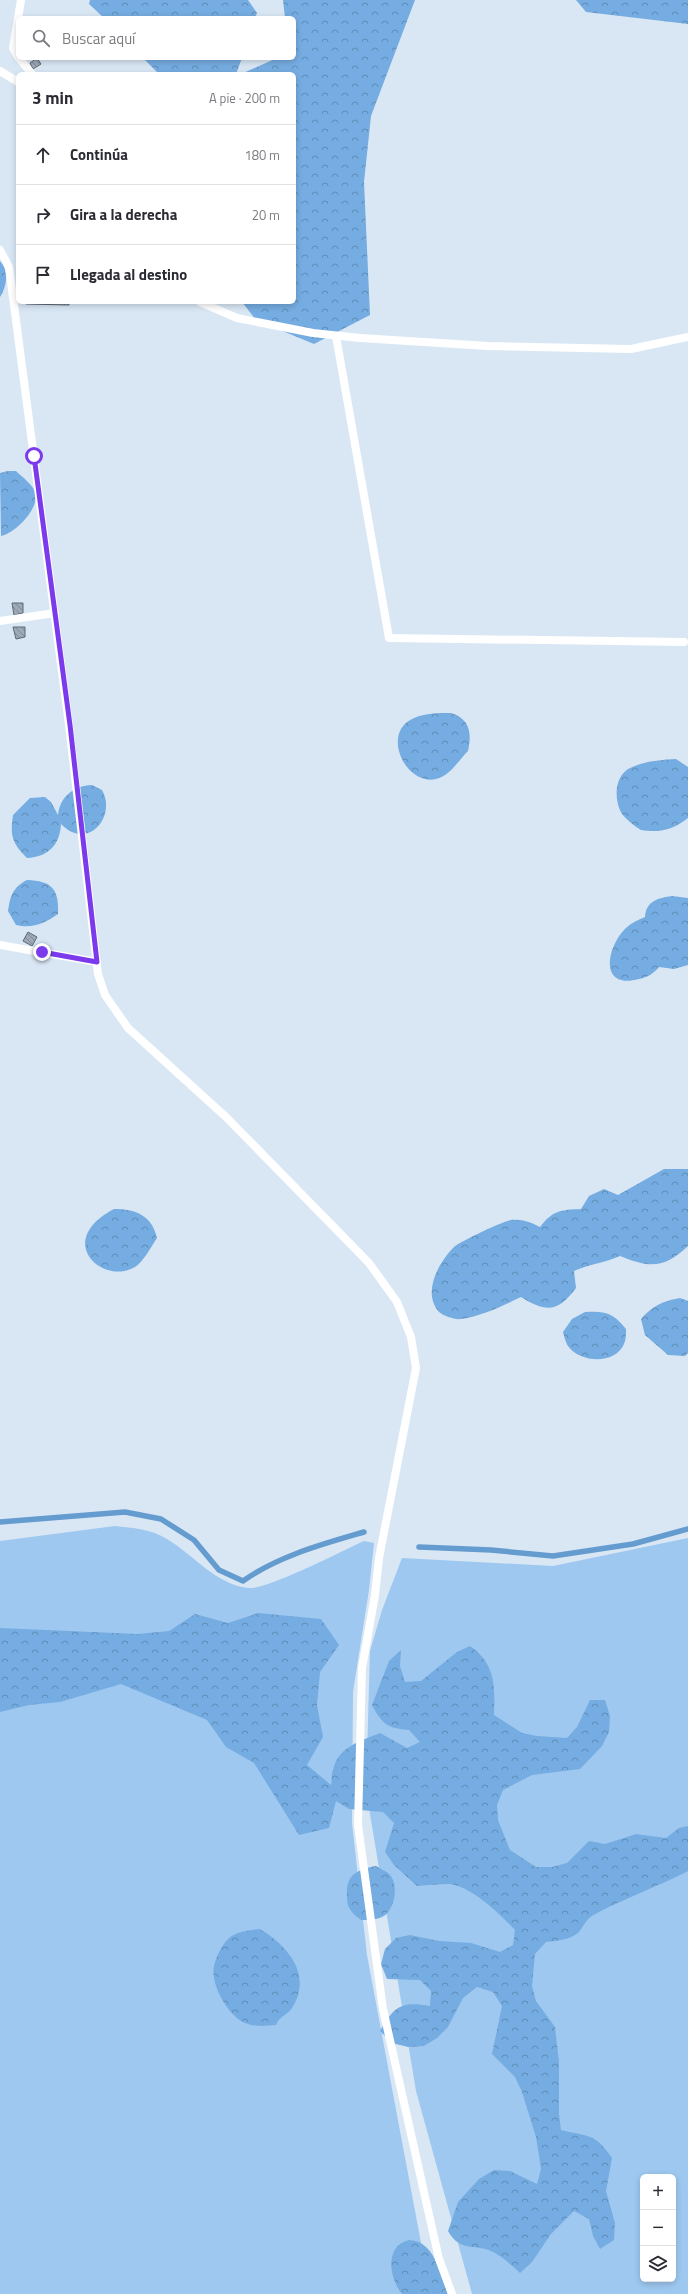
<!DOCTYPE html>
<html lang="es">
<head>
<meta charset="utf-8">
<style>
  body { margin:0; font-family:"Titillium Web",sans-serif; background:#f2f2f3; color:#2b2b33 }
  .controls { position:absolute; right:12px; bottom:12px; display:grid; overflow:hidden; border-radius:6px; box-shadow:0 2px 6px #0003 }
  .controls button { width:36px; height:36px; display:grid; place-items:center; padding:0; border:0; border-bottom:1px solid #e1e1e2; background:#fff; color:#2b2b33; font:20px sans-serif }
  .stop { position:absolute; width:12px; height:12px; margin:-9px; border:3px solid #7c3aed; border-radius:50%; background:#fff }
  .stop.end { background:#7c3aed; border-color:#fff; box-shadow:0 1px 4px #0008 }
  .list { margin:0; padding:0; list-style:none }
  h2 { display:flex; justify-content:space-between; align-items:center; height:52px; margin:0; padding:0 16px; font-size:17px }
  h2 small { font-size:13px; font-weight:400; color:#7c7c81 }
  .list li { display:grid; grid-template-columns:26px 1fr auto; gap:12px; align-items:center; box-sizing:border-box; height:60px; padding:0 16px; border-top:1px solid #e1e1e2 }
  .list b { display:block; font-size:15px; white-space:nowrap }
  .list em { font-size:13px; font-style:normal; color:#7c7c81 }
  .icon { flex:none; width:22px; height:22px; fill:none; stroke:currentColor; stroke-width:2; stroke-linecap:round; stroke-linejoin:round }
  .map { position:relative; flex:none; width:688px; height:2294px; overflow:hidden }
  .search { position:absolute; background:#fff; box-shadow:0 2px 6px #0003; left:16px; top:16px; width:280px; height:44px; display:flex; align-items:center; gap:10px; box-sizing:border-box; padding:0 14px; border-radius:6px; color:#7c7c81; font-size:15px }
  .panel { position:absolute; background:#fff; box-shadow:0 2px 6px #0003; left:16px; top:72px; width:280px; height:232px; border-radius:6px }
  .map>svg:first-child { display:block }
  .grass { fill:#9ec8f0; fill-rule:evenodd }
  .forest { fill:url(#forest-crowns) }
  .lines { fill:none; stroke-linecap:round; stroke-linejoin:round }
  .stream { stroke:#659ccf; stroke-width:5.5 }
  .building { fill:url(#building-back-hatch); stroke:#5c6874 }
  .lane { stroke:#fff; stroke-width:8 }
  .route { stroke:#7c3aed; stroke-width:5 }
</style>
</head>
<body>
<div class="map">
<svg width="688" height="2294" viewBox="0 0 688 2294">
  <defs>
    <pattern id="forest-crowns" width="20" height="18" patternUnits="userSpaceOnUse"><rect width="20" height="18" fill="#75ace1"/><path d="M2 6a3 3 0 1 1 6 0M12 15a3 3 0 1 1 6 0" fill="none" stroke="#608db7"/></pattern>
    <pattern id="building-back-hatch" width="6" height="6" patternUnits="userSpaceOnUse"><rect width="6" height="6" fill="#9da9b6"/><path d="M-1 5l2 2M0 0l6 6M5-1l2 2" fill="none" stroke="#808a95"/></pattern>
  </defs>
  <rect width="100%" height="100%" fill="#d9e7f5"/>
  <g class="grass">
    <path d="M115,1526C133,1528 151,1529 167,1539C194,1555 216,1585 249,1588C267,1590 344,1550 364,1541L374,1543L369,1590L353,1692L352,1823L367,1955L425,2264L435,2294H0V1541Z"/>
    <path d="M688,1538V2294H472L416,2091L366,1790L370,1651L382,1610L402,1558L553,1566ZM643,2177H673V2279H643Z"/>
  </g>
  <g class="forest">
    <path d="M90,0H248L257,13L255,18H104L89,4Z"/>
    <path d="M283,0H415L371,116L364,182L370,315L314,344L256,320L242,302H294V74H241L277,58H294V18H285Z"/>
    <path d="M576,0H688V24L586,12Z"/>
    <path d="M143,58H242L236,74H159Z"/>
    <path d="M0,261C9,271 7,286 0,297Z"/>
    <path d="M8,471H16C22,477 35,486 36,495C37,511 15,533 1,536L0,473Z"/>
    <path d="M451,713C470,719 472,733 468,751C458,761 450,776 436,779C406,786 381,734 412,719C424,713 438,713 451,713Z"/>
    <path d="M676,759L688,767V818C672,830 661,833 641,830C634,826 627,820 622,814C614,801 614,778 628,769C643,761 660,760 676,759Z"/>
    <path d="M92,785L102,790C117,816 88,852 61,824C60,845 48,857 27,858C12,843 10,836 13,815L30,798L45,797L51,802L58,815C60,797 73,786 92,785Z"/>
    <path d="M27,880C52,881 59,889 58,914C45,923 33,929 16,925L8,911C10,896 13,887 27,880Z"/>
    <path d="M672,896L688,898V965L674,969L659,967C653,974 648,977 639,979C598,990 607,946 626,928C631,923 638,920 645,917C646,901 658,898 672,896Z"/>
    <path d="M664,1169H688V1246C664,1269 649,1268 620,1256C605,1263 589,1264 574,1271L576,1288C558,1312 547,1313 521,1297C502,1306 482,1316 461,1319C455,1320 444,1316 439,1312C422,1293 438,1263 454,1247C459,1242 503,1221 511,1220C523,1219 530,1222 540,1227C553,1210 561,1210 581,1209L589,1196L604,1189L618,1195Z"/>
    <path d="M114,1209C135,1209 152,1215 157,1238C151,1247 144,1261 135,1267C103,1286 53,1241 114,1209Z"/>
    <path d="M680,1298L688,1301V1353L685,1356L668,1355L645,1335L641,1319C652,1306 663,1301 680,1298Z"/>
    <path d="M585,1312C606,1311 613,1313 626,1329C626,1334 626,1340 624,1344C615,1365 580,1363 568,1346C566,1343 564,1336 563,1332L572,1319Z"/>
    <path d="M258,1613L321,1619L339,1645L320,1672L317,1705L323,1737L307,1765L331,1785C332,1781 331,1775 333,1770C338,1747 360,1741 380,1733L407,1748L420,1742L409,1730C387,1728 382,1724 372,1705L389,1661L401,1650L400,1666L405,1682L421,1681L457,1652L470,1646C496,1664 495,1687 494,1715L522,1733L537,1736L567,1738L577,1727L590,1700H605L610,1716L609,1732L602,1746L580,1769L532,1775L503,1790L497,1805L498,1820L510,1850L536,1867H552L567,1863L589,1841L605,1844L636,1834L666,1838L679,1828L688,1826V1871C659,1886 628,1897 599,1912C583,1920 587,1923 578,1933C570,1940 555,1941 546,1942L535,1954L532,1986L536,2001L555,2027L559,2062V2114L561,2130C589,2137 595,2133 612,2158L606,2191L615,2223L614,2240L600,2249L593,2236L589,2219L574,2211L551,2234L532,2262L520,2273C512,2266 504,2258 495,2253C476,2242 461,2254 448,2231L458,2202L479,2179L494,2170L510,2171L537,2184L541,2169L536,2137L522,2092L515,2077L492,2054L502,2006L493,1992L477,1987L463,1998L448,2027L437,2038L424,2046L408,2047L392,2043L380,2031C394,2006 402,2001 430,2006L431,1991L420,1980L387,1979L381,1964L385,1949L396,1938L410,1935L439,1941L471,1943L500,1952L513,1945L515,1930C500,1914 471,1886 449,1884C438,1884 428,1885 417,1886L394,1865L385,1852L394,1823L383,1812L349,1809L336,1801L329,1828L299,1835L254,1763L226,1747L207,1720L121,1684L60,1702L29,1705L0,1712V1628L138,1634L169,1631L195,1614L228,1623Z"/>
    <path d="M376,1866C380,1869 387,1871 390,1875C399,1885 395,1911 382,1917C376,1920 367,1920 361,1920C357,1917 352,1913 350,1909C347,1905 347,1899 347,1894C346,1874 359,1869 376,1866Z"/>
    <path d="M260,1929C288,1946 313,1975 292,2008C288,2015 279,2016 276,2025C265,2026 256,2027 245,2023C228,2016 210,1984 214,1966C216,1957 222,1945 228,1939C236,1931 250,1930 260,1929Z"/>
    <path d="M409,2240C435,2241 440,2274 448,2294H402C389,2278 384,2246 409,2240Z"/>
  </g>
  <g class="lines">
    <g class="stream">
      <path d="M0,1522L125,1512L161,1519L194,1540L219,1570L243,1581C278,1556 323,1544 364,1532"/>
      <path d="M419,1547L491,1550L553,1556L633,1544L688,1529"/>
    </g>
  </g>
  <g class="building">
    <path d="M37,58L41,64L33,69L30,63Z"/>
    <path d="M27,302H69V305L26,304Z"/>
    <path d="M12,603H23V613L14,615Z"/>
    <path d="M13,627H25V637L16,639Z"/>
    <path d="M28,932L37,937L32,946L23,941Z"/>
  </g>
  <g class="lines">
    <g class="lane">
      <path d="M18,57L13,48L21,0"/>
      <path d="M19,58L32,74"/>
      <path d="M0,71L18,82"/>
      <path d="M0,250L9,267L69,725L98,974L105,995L128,1028L226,1117L369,1263L397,1302L411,1337L416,1368L379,1558L375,1595L362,1668L358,1825L383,2009L439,2259L452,2294"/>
      <path d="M200,302L237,318L313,333L360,338L488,346L631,349L688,337"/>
      <path d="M336,336L389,638L684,642"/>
      <path d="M0,621L55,613"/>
      <path d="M0,945L97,962"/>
    </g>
  </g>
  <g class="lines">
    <path class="route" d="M34,456L70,725L97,962L42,952"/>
  </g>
</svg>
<div class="controls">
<button>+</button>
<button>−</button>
<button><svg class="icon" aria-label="layers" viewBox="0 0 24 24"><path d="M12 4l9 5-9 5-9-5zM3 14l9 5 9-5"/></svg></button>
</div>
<div class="stop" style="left:34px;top:456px"></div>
<div class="stop end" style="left:42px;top:952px"></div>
<div class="search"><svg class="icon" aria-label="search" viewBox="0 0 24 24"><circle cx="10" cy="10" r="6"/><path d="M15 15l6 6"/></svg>Buscar aquí</div>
<section class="panel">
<h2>3 min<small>A pie · 200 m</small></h2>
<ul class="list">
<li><svg class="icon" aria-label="ahead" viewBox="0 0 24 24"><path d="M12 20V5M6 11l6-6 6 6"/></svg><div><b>Continúa</b></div><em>180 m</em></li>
<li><svg class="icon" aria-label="right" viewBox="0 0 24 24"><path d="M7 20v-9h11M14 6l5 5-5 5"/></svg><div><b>Gira a la derecha</b></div><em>20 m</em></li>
<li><svg class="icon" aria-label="arrive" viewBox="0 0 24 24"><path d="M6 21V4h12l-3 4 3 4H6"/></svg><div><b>Llegada al destino</b></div></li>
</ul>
</section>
</div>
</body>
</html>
